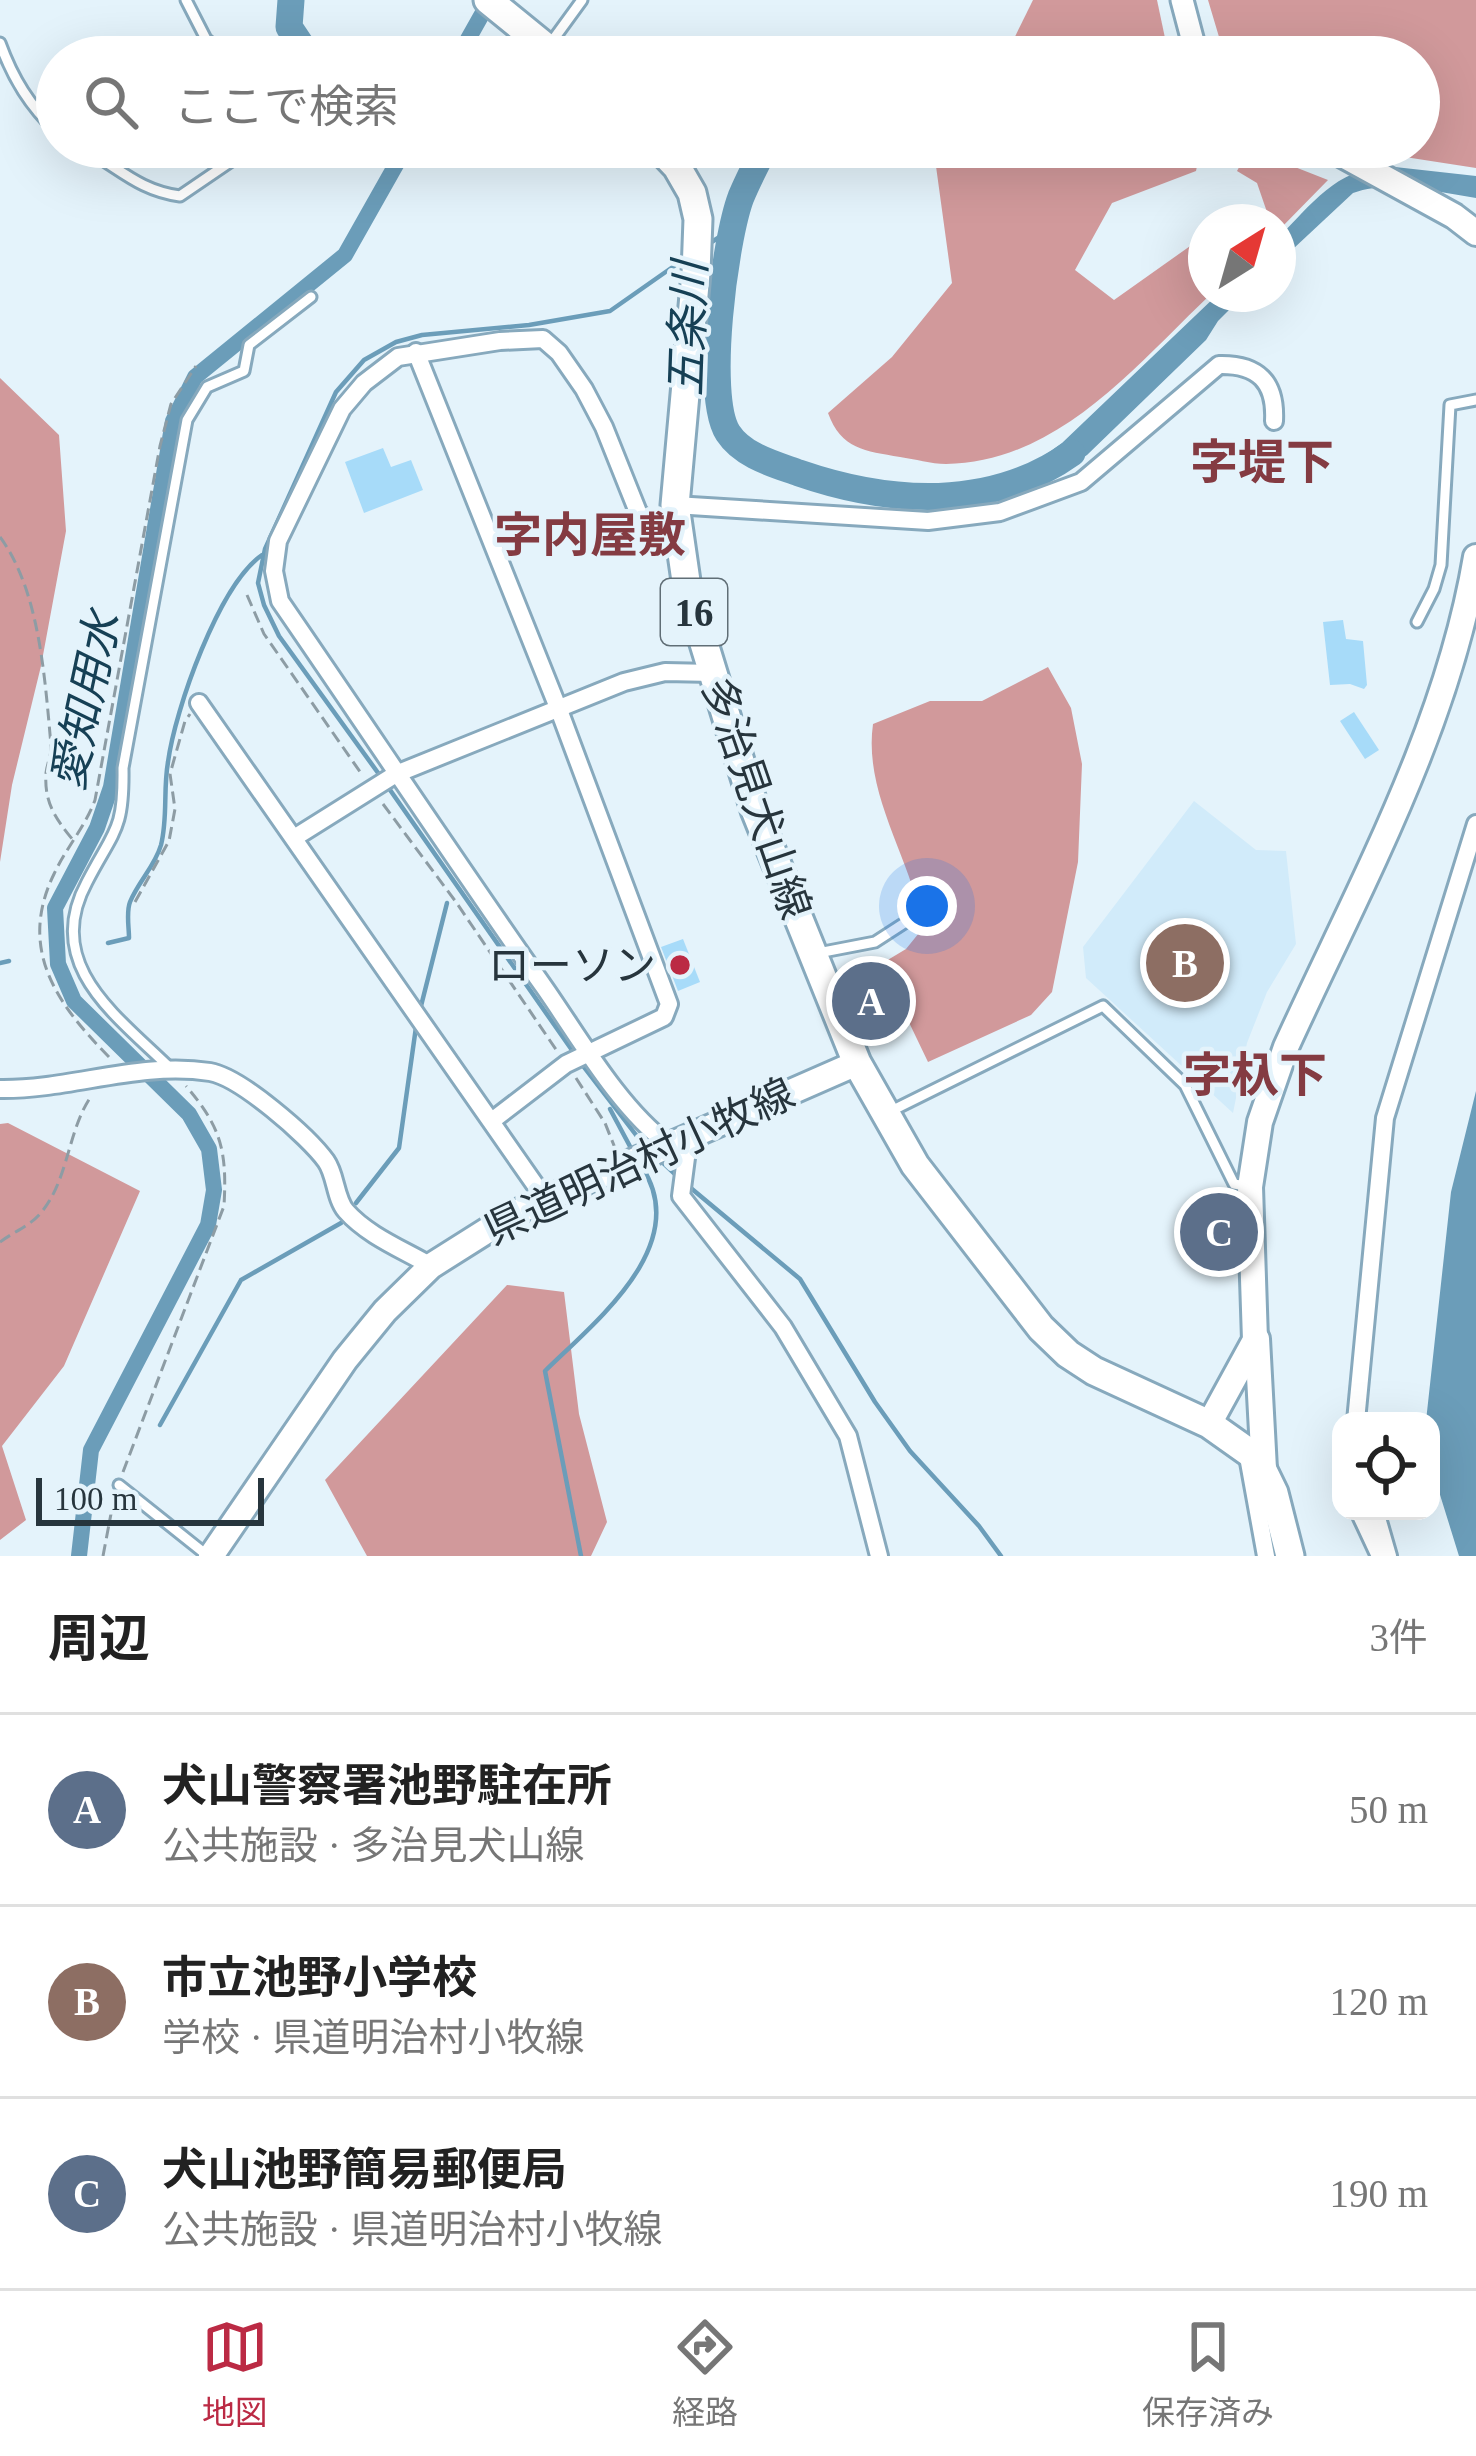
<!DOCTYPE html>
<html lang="ja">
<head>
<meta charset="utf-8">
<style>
  body { margin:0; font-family:"Times New Roman","Noto Sans JP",serif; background:#f2f2f2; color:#222 }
  .controls { position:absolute; right:36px; bottom:36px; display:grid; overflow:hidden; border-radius:24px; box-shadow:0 12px 48px #0002 }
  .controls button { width:108px; height:108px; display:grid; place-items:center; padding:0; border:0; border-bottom:3px solid #e0e0e0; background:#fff; color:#222; font:60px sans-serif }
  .compass { position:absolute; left:1188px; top:204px; width:108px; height:108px; border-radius:50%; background:#fff; box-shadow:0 12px 48px #0002; rotate:37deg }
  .scale { position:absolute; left:36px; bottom:30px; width:228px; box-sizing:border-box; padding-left:12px; border:6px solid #27353d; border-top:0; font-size:33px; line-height:42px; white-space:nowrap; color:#27353d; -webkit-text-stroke:9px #e4f3fb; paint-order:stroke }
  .you { position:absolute; left:927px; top:906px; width:42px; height:42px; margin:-30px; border:9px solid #fff; border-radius:50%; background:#1a73e8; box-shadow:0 0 0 18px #1a73e833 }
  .badge { display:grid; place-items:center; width:78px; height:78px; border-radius:50%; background:#bb2a44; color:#fff; font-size:39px; font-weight:700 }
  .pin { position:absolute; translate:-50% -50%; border:6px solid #fff; box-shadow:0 3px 12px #0006 }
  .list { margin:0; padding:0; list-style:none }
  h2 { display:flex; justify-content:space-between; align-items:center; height:156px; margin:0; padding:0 48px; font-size:51px }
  h2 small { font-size:39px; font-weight:400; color:#767676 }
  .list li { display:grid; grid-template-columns:78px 1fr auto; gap:36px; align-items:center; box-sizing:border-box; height:192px; padding:0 48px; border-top:3px solid #e0e0e0 }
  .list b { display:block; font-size:45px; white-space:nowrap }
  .list p { margin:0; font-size:39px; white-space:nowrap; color:#767676 }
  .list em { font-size:39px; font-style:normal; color:#767676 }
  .icon { flex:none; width:66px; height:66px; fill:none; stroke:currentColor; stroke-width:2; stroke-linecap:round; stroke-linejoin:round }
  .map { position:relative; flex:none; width:1476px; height:1556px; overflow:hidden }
  .search { position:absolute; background:#fff; box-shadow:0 12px 48px #0002; left:36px; right:36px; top:36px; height:132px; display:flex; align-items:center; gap:30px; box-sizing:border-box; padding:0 42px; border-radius:66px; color:#767676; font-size:45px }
  .sheet { height:732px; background:#fff }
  nav { display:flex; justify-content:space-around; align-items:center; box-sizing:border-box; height:168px; border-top:3px solid #e0e0e0; background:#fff; font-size:33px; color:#767676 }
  nav a { display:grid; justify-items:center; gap:6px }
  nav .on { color:#bb2a44 }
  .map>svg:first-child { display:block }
  .built { fill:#d1ebfa }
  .forest { fill:#d1999b }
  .water { fill:#6b9db9 }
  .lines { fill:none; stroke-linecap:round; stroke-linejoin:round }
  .stream { stroke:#6b9db9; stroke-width:4.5 }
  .canal { stroke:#6b9db9; stroke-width:16 }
  .river { stroke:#6b9db9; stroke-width:27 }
  .building { fill:#a7dbf9 }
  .service-casing { stroke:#87a9bd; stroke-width:15 }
  .minor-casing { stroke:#87a9bd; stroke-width:22 }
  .tertiary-casing { stroke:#87a9bd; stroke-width:27 }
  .secondary-casing { stroke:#87a9bd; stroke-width:30 }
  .primary-casing { stroke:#87a9bd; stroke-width:33 }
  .path { stroke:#8d9ca4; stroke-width:3; stroke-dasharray:12 6; stroke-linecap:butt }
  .service { stroke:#fff; stroke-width:9 }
  .minor { stroke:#fff; stroke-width:16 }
  .tertiary { stroke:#fff; stroke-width:21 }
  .secondary { stroke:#fff; stroke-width:24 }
  .primary { stroke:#fff; stroke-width:27 }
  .poi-dot { fill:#bb2a44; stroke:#e4f3fb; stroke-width:4.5 }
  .labels { text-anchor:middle; stroke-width:9; stroke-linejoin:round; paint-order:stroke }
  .shield { fill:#e4f3fb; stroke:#606e76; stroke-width:3 }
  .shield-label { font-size:39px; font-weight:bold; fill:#27353d }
  .street-label { font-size:42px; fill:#27353d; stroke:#e4f3fb }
  .poi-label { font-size:42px; fill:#27353d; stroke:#e4f3fb; text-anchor:end }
  .water-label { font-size:45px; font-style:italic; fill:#164055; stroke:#e4f3fb }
  .quarter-label { font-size:48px; font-weight:bold; fill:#843b42; stroke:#e4f3fb }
</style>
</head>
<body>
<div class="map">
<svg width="1476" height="1556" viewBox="0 0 1476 1556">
  <rect width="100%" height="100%" fill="#e4f3fb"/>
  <path class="built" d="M1194,801L1256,850L1286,851L1296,944L1267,992L1247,1043L1233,1113L1086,978L1083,947Z"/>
  <g class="forest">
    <path d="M1033,0H1157L1169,57H1005Z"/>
    <path d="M1208,0H1476V168L1392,155L1386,147H1419V57H1225Z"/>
    <path d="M944,147H1201L1196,171L1112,203L1075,270L1114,300L1193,244L1206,239V294H1211C1135,366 1059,462 946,464C931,464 915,459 900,457C865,451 841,449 828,413L892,357L952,283L935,159Z"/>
    <path d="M1249,149L1328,180L1278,231V222H1251L1268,215L1257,183L1237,171Z"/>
    <path d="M0,378L59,435L66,531L41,666L12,785L0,862Z"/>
    <path d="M1048,667L1071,708L1082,764L1078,862L1052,992L1031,1015L928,1062L881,964L906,949L923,928C912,859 863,795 873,724L930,701H982Z"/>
    <path d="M8,1123L140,1191L64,1366L2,1446L26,1520L0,1540V1124Z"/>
    <path d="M507,1285L564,1292L579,1414L607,1522L591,1556H367L325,1480Z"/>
  </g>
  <g class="water">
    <path d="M1386,166L1476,176V198C1436,192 1392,179 1353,193L1278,263V238C1313,203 1335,170 1386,166Z"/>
    <path d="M1218,294H1245L1218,321L1206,340L1087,455L1049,480L1038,460L1062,443Z"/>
    <path d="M1476,1091V1556H1459L1432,1469L1431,1421H1426L1451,1192Z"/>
  </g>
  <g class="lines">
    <g class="stream">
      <path d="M710,243L734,228"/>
      <path d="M381,777L279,636L264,605L258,583L265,549L336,392L364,360L396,342L422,335L529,325L610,311L687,257"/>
      <path d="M388,787L574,1053"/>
      <path d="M108,943L129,938C129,927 126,912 130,902C138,882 155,866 161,845C168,817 163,790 168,762C175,709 219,585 262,555"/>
      <path d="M0,963L9,961"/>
      <path d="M420,1010L447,903"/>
      <path d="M580,1062L646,1148"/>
      <path d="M610,1109L633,1152"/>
      <path d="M659,1159L677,1176"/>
      <path d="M686,1184L800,1279L875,1402L910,1451L979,1526L1001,1556"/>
      <path d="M356,1203L399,1148L416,1027"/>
      <path d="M160,1425L241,1280L341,1223"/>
      <path d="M581,1556L545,1371C596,1321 693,1245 642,1167"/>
    </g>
    <g class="canal">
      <path d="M458,57L490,0"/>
      <path d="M79,1556L91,1450L208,1225L214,1190L209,1149L189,1114L74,1001L58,964L55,908L97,828L111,787L173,421L195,377L345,255L406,147"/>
    </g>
    <g class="river">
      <path d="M291,0L289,27L309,57"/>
      <path d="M625,57C644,54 734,51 747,57"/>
      <path d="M765,147C757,163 748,180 741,197C725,239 704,396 728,433C743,456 774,464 799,473C889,504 991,511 1072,453"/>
    </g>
  </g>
  <g class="building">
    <path d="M383,448L391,467L411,460L423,490L364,513L345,462Z"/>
    <path d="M1343,620L1346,639L1363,641L1367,685L1364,689L1350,684L1330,685L1323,622Z"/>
    <path d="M1354,712L1379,750L1365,759L1340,721Z"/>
    <path d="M683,939L700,982L678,991L661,947Z"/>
  </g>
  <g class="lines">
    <g class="service-casing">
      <g id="service">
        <path d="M186,0L206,39L227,57"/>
        <path d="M0,43C13,79 30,106 57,132"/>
        <path d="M550,44L582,0"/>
        <path d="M80,147C117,165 136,190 180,196L252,147"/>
        <path d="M1417,622L1434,589L1441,565L1450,405L1476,400"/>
        <path d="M818,953L875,942L909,920"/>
        <path d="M171,1069C117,1016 42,965 87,882C114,830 124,831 123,768L187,420L207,387L244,371L249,345L311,297"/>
        <path d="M889,1112L1103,1006L1185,1085L1234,1184L1246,1186"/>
        <path d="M119,1485L208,1556"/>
      </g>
    </g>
    <g class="minor-casing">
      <g id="minor">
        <path d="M416,352L559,710L669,1004L664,1017L566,1064L493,1120"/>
        <path d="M675,505L928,521L1000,512L1081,482L1219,365C1258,364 1276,382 1274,421"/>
        <path d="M199,703L545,1199"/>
        <path d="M294,838L396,774L624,682L665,672L713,673"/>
        <path d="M0,1089C71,1090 138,1061 210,1072C240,1077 308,1136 326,1161C336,1175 335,1198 346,1211C368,1236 404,1250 431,1266"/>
        <path d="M689,1135L681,1196L783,1327L848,1436L879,1556"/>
        <path d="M668,1144C619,1108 579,1037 544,987C454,859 368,729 280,601L274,571L278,541L342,409L364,383L398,357L500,341L543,339L559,353L584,389L604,427L638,512L654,529L677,536"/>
        <path d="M1356,1421L1385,1118L1476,824"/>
        <path d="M1249,1462L1266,1556"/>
        <path d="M1359,1511L1380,1556"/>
        <path d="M1375,1511L1388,1556"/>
      </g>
    </g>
    <g class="tertiary-casing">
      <path id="tertiary" d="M1182,0L1197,57"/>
    </g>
    <g class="secondary-casing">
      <g id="secondary">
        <path d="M1341,154L1454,216L1476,233"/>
        <path d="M1257,1339L1264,1469"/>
        <path d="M1209,1424L1255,1340L1250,1187L1260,1122L1286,1047C1358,889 1447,730 1476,557"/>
        <path d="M211,1556L345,1360L385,1311L431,1266L515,1213L857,1063"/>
      </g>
    </g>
    <g class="primary-casing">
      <g id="primary">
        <path d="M488,0L558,57"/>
        <path d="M658,147L677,167L692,193L698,219L696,273L675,505L687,588L755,810L857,1063L915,1165L1041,1328L1068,1354L1094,1371L1209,1424L1257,1458L1274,1493L1290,1556"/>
      </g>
    </g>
    <g class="path">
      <path d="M0,537C40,591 45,681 51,745C52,755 47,763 46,773C44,802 55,818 73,840"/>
      <path d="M247,595L264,634L363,776"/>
      <path d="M383,804L456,902L557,1051"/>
      <path d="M135,902L169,841L175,809L170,774L185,721L190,714"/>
      <path d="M109,1057C58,1005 17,950 54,874C66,848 85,827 95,800L160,446L171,404L196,366"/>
      <path d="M576,1078L605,1123L615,1148"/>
      <path d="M0,1242C12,1233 29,1226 39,1215C69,1182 67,1130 92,1095"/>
      <path d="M123,1472L224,1206C227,1152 222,1128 186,1086"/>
      <path d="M103,1556L114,1498"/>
    </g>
    <use href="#service" class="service"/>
    <use href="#minor" class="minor"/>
    <use href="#tertiary" class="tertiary"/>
    <use href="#secondary" class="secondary"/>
    <use href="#primary" class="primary"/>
  </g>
  <circle class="poi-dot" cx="680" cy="965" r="12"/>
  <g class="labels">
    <rect class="shield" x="661" y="579" width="66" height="66" rx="9"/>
    <g class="shield-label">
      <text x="694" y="626">16</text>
    </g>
    <g class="street-label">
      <text transform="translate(757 798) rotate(71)" y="15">多治見犬山線</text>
      <text transform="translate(639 1161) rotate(-25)" y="15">県道明治村小牧線</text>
    </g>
    <g class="poi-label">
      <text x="656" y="980">ローソン</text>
    </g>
    <g class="water-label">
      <text transform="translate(687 329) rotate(-88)" y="16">五条川</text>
      <text transform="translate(85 701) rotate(-78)" y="16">愛知用水</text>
    </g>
    <g class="quarter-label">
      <text x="1262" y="479">字堤下</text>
      <text x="590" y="552">字内屋敷</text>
      <text x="1255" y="1092">字杁下</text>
    </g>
  </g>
</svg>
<div class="controls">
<button><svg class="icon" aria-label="locate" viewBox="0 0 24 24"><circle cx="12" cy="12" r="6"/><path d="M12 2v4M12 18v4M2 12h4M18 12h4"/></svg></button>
</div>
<svg class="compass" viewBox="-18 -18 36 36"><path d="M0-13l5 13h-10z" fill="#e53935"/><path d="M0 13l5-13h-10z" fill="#767676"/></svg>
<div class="scale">100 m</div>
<div class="you"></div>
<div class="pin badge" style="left:871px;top:1001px;background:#5c6f8a">A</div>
<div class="pin badge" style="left:1185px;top:963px;background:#8d6e63">B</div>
<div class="pin badge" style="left:1219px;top:1232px;background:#5c6f8a">C</div>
<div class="search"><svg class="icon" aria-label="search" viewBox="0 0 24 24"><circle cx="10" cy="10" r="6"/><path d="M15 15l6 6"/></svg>ここで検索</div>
</div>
<section class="sheet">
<h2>周辺<small>3件</small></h2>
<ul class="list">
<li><span class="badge" style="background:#5c6f8a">A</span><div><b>犬山警察署池野駐在所</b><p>公共施設 · 多治見犬山線</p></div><em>50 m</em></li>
<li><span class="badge" style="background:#8d6e63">B</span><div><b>市立池野小学校</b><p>学校 · 県道明治村小牧線</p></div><em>120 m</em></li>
<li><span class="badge" style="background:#5c6f8a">C</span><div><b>犬山池野簡易郵便局</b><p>公共施設 · 県道明治村小牧線</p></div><em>190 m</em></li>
</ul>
</section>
<nav>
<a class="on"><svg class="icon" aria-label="map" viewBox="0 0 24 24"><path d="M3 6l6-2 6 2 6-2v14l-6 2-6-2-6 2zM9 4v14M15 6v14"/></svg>地図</a>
<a><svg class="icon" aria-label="directions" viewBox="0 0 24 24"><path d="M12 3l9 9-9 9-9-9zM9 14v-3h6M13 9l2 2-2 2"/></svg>経路</a>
<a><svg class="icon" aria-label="saved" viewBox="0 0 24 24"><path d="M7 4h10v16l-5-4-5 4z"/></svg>保存済み</a>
</nav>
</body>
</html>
